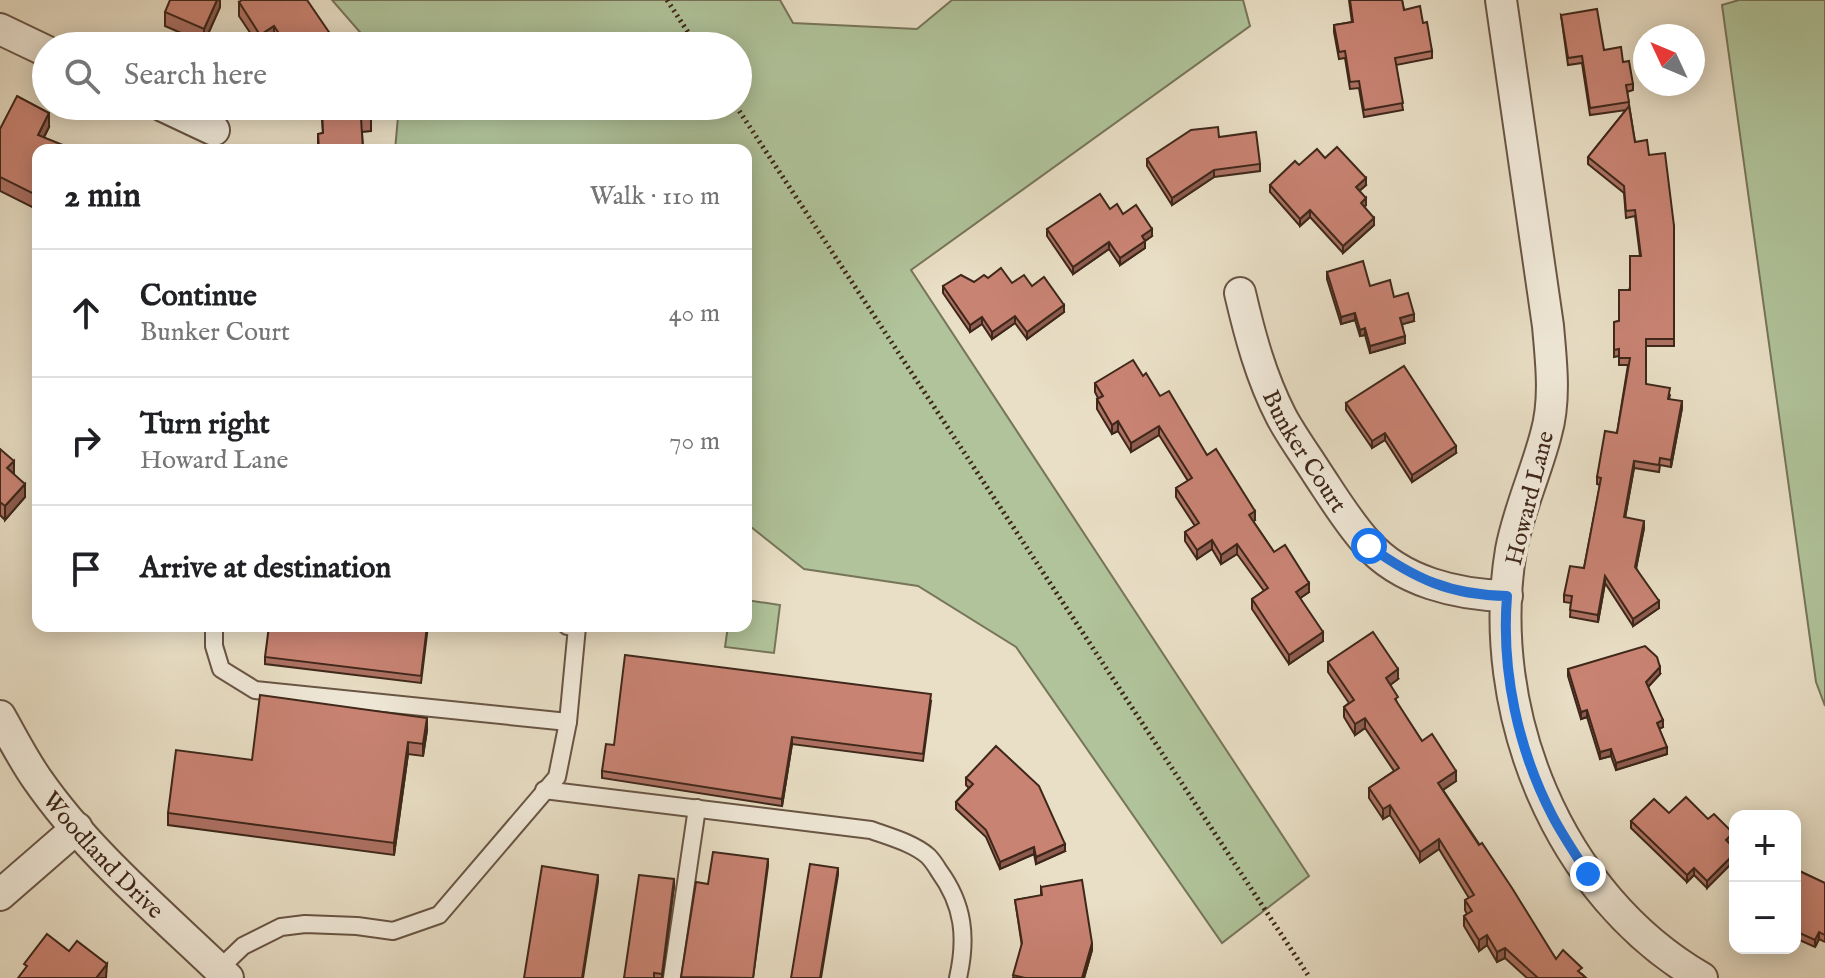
<!DOCTYPE html>
<html lang="en">
<head>
<meta charset="utf-8">
<style>
  body { margin:0; font-family:"IM FELL English",serif; background:#f6f6f6; color:#202124 }
  .controls { position:absolute; right:24px; bottom:24px; display:grid; overflow:hidden; border-radius:16px; box-shadow:0 4px 20px #0003 }
  .controls button { width:72px; height:72px; display:grid; place-items:center; padding:0; border:0; border-bottom:2px solid #e0e0e0; background:#fff; color:#202124; font:40px sans-serif }
  .compass { position:absolute; left:1633px; top:24px; width:72px; height:72px; border-radius:50%; background:#fff; box-shadow:0 4px 20px #0003; rotate:314deg }
  .stop { position:absolute; width:24px; height:24px; margin:-18px; border:6px solid #1a73e8; border-radius:50%; background:#fff }
  .stop.end { background:#1a73e8; border-color:#fff; box-shadow:0 2px 8px #0008 }
  .list { margin:0; padding:0; list-style:none }
  h2 { display:flex; justify-content:space-between; align-items:center; height:104px; margin:0; padding:0 32px; font-size:34px }
  h2 small { font-size:26px; font-weight:400; color:#757577 }
  .list li { display:grid; grid-template-columns:52px 1fr auto; gap:24px; align-items:center; box-sizing:border-box; height:128px; padding:0 32px; border-top:2px solid #e0e0e0 }
  .list b { display:block; font-size:30px; white-space:nowrap }
  .list p { margin:0; font-size:26px; white-space:nowrap; color:#757577 }
  .list em { font-size:26px; font-style:normal; color:#757577 }
  .icon { flex:none; width:44px; height:44px; fill:none; stroke:currentColor; stroke-width:2; stroke-linecap:round; stroke-linejoin:round }
  .map { position:relative; flex:none; width:1825px; height:978px; overflow:hidden }
  .search { position:absolute; background:#fff; box-shadow:0 4px 20px #0003; left:32px; top:32px; width:720px; height:88px; display:flex; align-items:center; gap:20px; box-sizing:border-box; padding:0 28px; border-radius:44px; color:#757577; font-size:30px }
  .panel { position:absolute; background:#fff; box-shadow:0 4px 20px #0003; left:32px; top:144px; width:720px; height:488px; border-radius:16px }
  .map>svg:first-child { display:block }
  .green { fill:#b0c39a; stroke:#77755a; stroke-width:2 }
  .lines { fill:none; stroke-linecap:round; stroke-linejoin:round }
  .service-casing { stroke:#695545; stroke-width:20 }
  .minor-casing { stroke:#695545; stroke-width:34 }
  .path { stroke:#3e271a; stroke-width:5; stroke-dasharray:2 4; stroke-linecap:butt }
  .service { stroke:#f1eada; stroke-width:16 }
  .minor { stroke:#f1eada; stroke-width:30 }
  .wall { fill:#ad7163; stroke:#3e271a; stroke-width:2 }
  .shaded-wall { fill:#8d5c50; stroke:#3e271a; stroke-width:2 }
  .building { fill:#c98373; stroke:#3e271a; stroke-width:2 }
  .route { stroke:#1a73e8; stroke-width:10 }
  .labels { text-anchor:middle; stroke-width:8; stroke-linejoin:round; paint-order:stroke }
  .street-label { font-size:24px; fill:#3e271a; stroke:#f1eada }
</style>
</head>
<body>
<div class="map">
<svg width="1825" height="978" viewBox="0 0 1825 978">
  <rect width="100%" height="100%" fill="#e9dfc6"/>
  <filter id="stains"><feTurbulence type="fractalNoise" baseFrequency=".0025" numOctaves="4"/><feColorMatrix values="0 0 0 0 .2 0 0 0 0 .09 0 0 0 0 .02 0 0 0 .5 -.17"/></filter>
  <radialGradient id="worn" r=".72"><stop offset=".6" stop-color="#630" stop-opacity="0"/><stop offset="1" stop-color="#630" stop-opacity=".3"/></radialGradient>
  <g class="green">
    <path d="M332,0H780L793,23L917,29L952,0H1243L1250,26L911,270L1309,876L1222,943L1016,647L918,586L804,569L746,523V150H395L399,106H738V46H372Z"/>
    <path d="M1739,0H1825V706L1816,682L1722,5Z"/>
    <path d="M746,600L780,605L774,653L725,647L728,626H746Z"/>
  </g>
  <g class="lines">
    <g class="service-casing">
      <g id="service">
        <path d="M214,626V646L221,669L255,690L568,722"/>
        <path d="M544,790L871,830C890,837 913,843 928,856C932,860 936,866 939,871C964,905 967,938 958,978"/>
        <path d="M219,969L243,946L281,927L305,924L357,926L393,931L439,915L557,777L568,722L577,627L567,626"/>
        <path d="M672,978L697,808"/>
      </g>
    </g>
    <g class="minor-casing">
      <g id="minor">
        <path d="M1501,0L1548,326C1551,361 1556,399 1546,434C1536,473 1518,511 1511,550C1484,711 1558,895 1702,978"/>
        <path d="M0,29L46,51"/>
        <path d="M163,106L214,130"/>
        <path id="s1" d="M1240,293C1250,336 1261,377 1281,416C1291,435 1305,454 1317,473C1333,497 1348,522 1367,543C1401,582 1458,595 1507,596"/>
        <path id="s2" d="M0,716C12,737 23,759 37,779C89,854 163,915 228,978"/>
        <path d="M0,895L77,828"/>
      </g>
    </g>
    <g class="path">
      <path d="M667,0L697,46"/>
      <path d="M736,106L1310,978"/>
    </g>
    <use href="#service" class="service"/>
    <use href="#minor" class="minor"/>
  </g>
  <g class="wall">
    <path d="M220,0V7L204,43L165,26V12Z"/>
    <path d="M1349,0H1402L1404,10L1423,23L1432,51V58L1396,65L1403,110L1364,117L1359,88L1350,89L1345,58L1339,59L1334,32V25L1352,22Z"/>
    <path d="M239,2L333,46H278L274,39L264,46H259L239,16Z"/>
    <path d="M1561,15L1604,50L1623,62L1633,84V90L1627,92L1635,142L1649,155L1674,226V346H1646V384L1670,395L1669,399L1682,408L1671,467L1660,465L1659,472L1634,468L1625,517L1644,528L1636,568L1659,608L1633,626L1605,583L1598,622L1570,617L1571,603L1564,602V595L1584,568L1600,485L1597,484V477L1617,433L1628,365H1619V356L1614,357V322L1619,321L1640,256L1635,216L1626,218L1624,193L1588,164V157L1626,110L1590,115L1582,63L1568,65Z"/>
    <path d="M321,106H371V131L362,132L363,150H318V134L323,133Z"/>
    <path d="M49,127L38,150V210L0,191V129Z"/>
    <path d="M1219,137L1260,164V171L1214,177L1172,205L1147,166V159Z"/>
    <path d="M1325,158L1366,185L1359,191L1366,205L1364,207L1374,225L1343,253L1310,217L1300,226L1270,192V185L1299,165Z"/>
    <path d="M1110,209L1123,214L1152,236L1145,241V248L1120,265L1109,249L1073,274L1047,236V229Z"/>
    <path d="M1327,272L1370,286L1394,297L1414,321L1402,324L1405,343L1370,353L1365,335L1360,336L1355,320L1341,324L1327,279Z"/>
    <path d="M988,278L1012,283L1032,286L1064,312L1027,339L1015,323L992,339L982,324L970,332L943,293V286L974,282Z"/>
    <path d="M1143,376L1207,455L1255,520L1253,521L1274,552L1309,592L1300,598L1323,641L1289,664L1252,609V599L1264,591L1237,554L1221,564L1212,549L1197,559L1185,541V532L1195,526L1176,497V488L1188,481L1159,435L1131,452L1118,431L1112,434L1097,409V399L1098,398L1095,392V383Z"/>
    <path d="M1346,403L1456,453L1412,482L1385,440L1372,448L1346,410Z"/>
    <path d="M0,449L25,497L5,520L0,515Z"/>
    <path d="M428,626L421,683L265,664V657Z"/>
    <path d="M1328,662L1398,679L1390,685L1398,705L1422,741L1456,781L1443,790L1556,959L1582,974L1586,978H1527L1505,958L1497,962L1487,945L1479,951L1464,926V916L1467,914L1465,910V900L1469,898L1439,849L1420,862L1390,815L1383,819L1369,798V788L1394,771L1365,728L1355,735L1344,717V707L1349,703L1328,672Z"/>
    <path d="M1568,669L1660,674L1648,687L1663,727L1659,729L1667,754L1616,770L1611,756L1600,759L1587,717L1581,719L1568,676Z"/>
    <path d="M931,701L923,761L792,744L782,806L602,778V771L614,745Z"/>
    <path d="M427,730L423,756L408,754L394,855L168,825V813L252,760Z"/>
    <path d="M966,778L1065,851L1036,864L1034,854L1000,869L986,837L956,809V802L969,788L966,785Z"/>
    <path d="M1708,819L1733,840L1730,843L1707,888L1694,875L1687,882L1631,828V821Z"/>
    <path d="M1795,869L1825,883V942L1819,939L1815,947L1795,938Z"/>
    <path d="M674,886L662,978H624Z"/>
    <path d="M1041,887L1092,950L1084,978H1013L1022,946L1015,900L1041,896Z"/>
  </g>
  <g class="shaded-wall">
    <path d="M217,0H220V7L204,43V29Z"/>
    <path d="M274,26V39L264,46H260V35Z"/>
    <path d="M333,38V46H322Z"/>
    <path d="M49,113V127L38,148V135Z"/>
    <path d="M1214,170V177L1172,205V198Z"/>
    <path d="M1366,178V185L1356,194V187Z"/>
    <path d="M1366,198V205L1361,210V203Z"/>
    <path d="M1310,210V217L1300,226V219Z"/>
    <path d="M1374,218V225L1343,253V246Z"/>
    <path d="M1152,229V236L1142,243V236Z"/>
    <path d="M1145,241V248L1120,265V258Z"/>
    <path d="M1109,242V249L1073,274V267Z"/>
    <path d="M1064,305V312L1027,339V332Z"/>
    <path d="M1355,313V320L1341,324V317Z"/>
    <path d="M1414,314V321L1400,325V318Z"/>
    <path d="M1015,316V323L992,339V332Z"/>
    <path d="M982,317V324L970,332V325Z"/>
    <path d="M1365,328V335L1360,336V330Z"/>
    <path d="M1405,336V343L1370,353V346Z"/>
    <path d="M1682,401V408L1671,467V460Z"/>
    <path d="M1118,421V431L1112,434V425Z"/>
    <path d="M1159,426V435L1131,452V443Z"/>
    <path d="M1385,433V440L1372,448V441Z"/>
    <path d="M1456,446V453L1412,482V475Z"/>
    <path d="M14,461V474L7,468Z"/>
    <path d="M1634,461V468L1624,524V517Z"/>
    <path d="M25,484V497L5,520V506Z"/>
    <path d="M1255,511V520L1249,524V515Z"/>
    <path d="M1644,521V528L1635,574V567Z"/>
    <path d="M1212,540V549L1197,559V550Z"/>
    <path d="M1237,544V554L1221,564V555Z"/>
    <path d="M1605,576V583L1598,622V615Z"/>
    <path d="M1309,583V592L1296,601V592Z"/>
    <path d="M1659,601V608L1633,626V619Z"/>
    <path d="M1323,632V641L1289,664V655Z"/>
    <path d="M1660,667V674L1646,689V682Z"/>
    <path d="M1398,669V679L1386,688V678Z"/>
    <path d="M1587,710V717L1581,719V712Z"/>
    <path d="M427,718V730L423,756V744Z"/>
    <path d="M1365,718V728L1355,735V724Z"/>
    <path d="M1663,720V727L1657,730V723Z"/>
    <path d="M792,737V744L782,806V799Z"/>
    <path d="M408,742V754L394,855V843Z"/>
    <path d="M1667,747V754L1616,770V763Z"/>
    <path d="M1611,749V756L1600,759V752Z"/>
    <path d="M1456,771V781L1438,793V783Z"/>
    <path d="M1390,805V815L1383,819V809Z"/>
    <path d="M1733,833V840L1726,846V840Z"/>
    <path d="M1439,839V849L1420,862V852Z"/>
    <path d="M1065,844V851L1036,864V857Z"/>
    <path d="M1034,847V854L1000,869V862Z"/>
    <path d="M1735,853V860L1707,888V881Z"/>
    <path d="M768,859V866L753,978Z"/>
    <path d="M838,868V875L821,978H820Z"/>
    <path d="M1694,868V875L1687,882V875Z"/>
    <path d="M598,875V882L583,978H582Z"/>
    <path d="M674,879V886L662,978V974Z"/>
    <path d="M1819,932V939L1815,947V940Z"/>
    <path d="M1487,935V945L1479,951V940Z"/>
    <path d="M1092,943V950L1084,978H1082Z"/>
    <path d="M1505,948V958L1497,962V952Z"/>
    <path d="M107,964L106,978H96Z"/>
  </g>
  <g class="building">
    <path d="M170,0H217L204,29L165,12Z"/>
    <path d="M242,0H307L333,38L322,46H287L274,26L260,35L239,2Z"/>
    <path d="M1350,0H1402L1404,10L1420,6L1423,23L1427,22L1432,51L1395,58L1403,103L1364,110L1359,81L1350,82L1345,51L1339,52L1334,25L1353,22Z"/>
    <path d="M1597,9L1604,50L1621,47L1623,62L1629,61L1633,84L1626,85L1629,102L1590,108L1582,56L1568,58L1561,15Z"/>
    <path d="M17,96L49,113L38,135L75,150H38V196L0,177V129Z"/>
    <path d="M322,106H371V118H361L363,150H319L318,134L323,133Z"/>
    <path d="M1629,106L1635,142L1647,140L1649,155L1665,153L1674,226V339H1646V384L1670,388L1668,399L1682,401L1671,460L1660,458L1659,465L1634,461L1624,517L1644,521L1635,567L1659,601L1633,619L1605,576L1598,615L1570,610L1572,596L1564,595L1570,566L1584,568L1601,478L1597,477L1605,431L1617,433L1630,358H1619V349L1614,350V322L1619,321V290H1630V256H1641L1635,210L1626,211L1624,186L1588,157Z"/>
    <path d="M1218,127L1219,137L1256,132L1260,164L1214,170L1172,198L1147,159L1191,130Z"/>
    <path d="M1337,147L1366,178L1356,187L1366,198L1361,203L1374,218L1343,246L1310,210L1300,219L1270,185L1295,161L1299,165L1317,149L1325,158Z"/>
    <path d="M1100,194L1110,209L1117,204L1123,214L1136,205L1152,229L1142,236L1145,241L1120,258L1109,242L1073,267L1047,229Z"/>
    <path d="M1363,261L1370,286L1390,280L1394,297L1408,293L1414,314L1400,318L1405,336L1370,346L1365,328L1360,330L1355,313L1341,317L1327,272Z"/>
    <path d="M1001,268L1012,283L1024,275L1032,286L1044,277L1064,305L1027,332L1015,316L992,332L982,317L970,325L943,286L961,275L974,282L984,275L988,278Z"/>
    <path d="M1133,360L1143,376L1146,373L1160,396L1169,391L1207,455L1216,449L1255,511L1249,515L1274,552L1285,545L1309,583L1296,592L1323,632L1289,655L1252,599L1268,588L1237,544L1221,555L1212,540L1197,550L1185,532L1199,523L1176,488L1192,478L1159,426L1131,443L1118,421L1112,425L1097,399L1103,396L1095,383Z"/>
    <path d="M1404,366L1456,446L1412,475L1385,433L1372,441L1346,403Z"/>
    <path d="M0,449L14,461L7,468L25,484L5,506L0,502Z"/>
    <path d="M269,626H427L421,676L265,657Z"/>
    <path d="M1373,632L1398,669L1386,678L1398,697L1395,699L1422,741L1432,734L1456,771L1438,783L1479,845L1482,843L1512,888L1556,959L1563,950L1582,968L1578,971L1586,978H1538L1505,948L1497,952L1487,935L1479,940L1464,916L1472,911L1465,900L1474,895L1439,839L1420,852L1390,805L1383,809L1369,788L1399,768L1365,718L1355,724L1344,707L1354,700L1328,662Z"/>
    <path d="M1645,646L1657,657L1660,667L1646,682L1663,720L1657,723L1667,747L1616,763L1611,749L1600,752L1587,710L1581,712L1568,669Z"/>
    <path d="M625,655L931,694L923,754L792,737L782,799L602,771L606,744L614,745Z"/>
    <path d="M260,695L427,718L423,744L408,742L394,843L168,813L176,750L252,760Z"/>
    <path d="M996,746L1039,786L1065,844L1036,857L1034,847L1000,862L986,830L956,802L973,784L966,778Z"/>
    <path d="M1686,797L1708,819L1714,814L1733,833L1726,840L1735,849V853L1707,881L1694,868L1687,875L1631,821L1654,799L1669,813Z"/>
    <path d="M713,852L768,859L753,978L681,977L696,882L708,884Z"/>
    <path d="M810,864L838,868L820,978H791Z"/>
    <path d="M542,866L598,875L582,978H524Z"/>
    <path d="M1795,869L1825,883V935L1819,932L1815,940L1795,931Z"/>
    <path d="M639,875L674,879L662,974L654,973V978H624Z"/>
    <path d="M1082,880L1092,943L1082,978H1025L1013,975L1022,943L1015,900L1042,895L1041,887Z"/>
    <path d="M47,934L69,951L77,941L107,964L96,978H18L27,966L24,964Z"/>
  </g>
  <g class="lines">
    <path class="route" d="M1369,546C1415,579 1450,595 1507,596C1501,671 1518,750 1553,817C1563,836 1576,855 1588,874"/>
  </g>
  <g class="labels">
    <g class="street-label">
      <text dy="8" stroke="none"><textPath href="#s1" startOffset="172">Bunker Court</textPath></text>
      <text transform="translate(1529 498) rotate(-76)" y="8">Howard Lane</text>
      <text dy="8" stroke="none"><textPath href="#s2" startOffset="174">Woodland Drive</textPath></text>
    </g>
  </g>
  <rect width="100%" height="100%" filter="url(#stains)"/>
  <rect width="100%" height="100%" fill="url(#worn)"/>
</svg>
<div class="controls">
<button>+</button>
<button>−</button>
</div>
<svg class="compass" viewBox="-18 -18 36 36"><path d="M0-13l5 13h-10z" fill="#e53935"/><path d="M0 13l5-13h-10z" fill="#757577"/></svg>
<div class="stop" style="left:1369px;top:546px"></div>
<div class="stop end" style="left:1588px;top:874px"></div>
<div class="search"><svg class="icon" aria-label="search" viewBox="0 0 24 24"><circle cx="10" cy="10" r="6"/><path d="M15 15l6 6"/></svg>Search here</div>
<section class="panel">
<h2>2 min<small>Walk · 110 m</small></h2>
<ul class="list">
<li><svg class="icon" aria-label="ahead" viewBox="0 0 24 24"><path d="M12 20V5M6 11l6-6 6 6"/></svg><div><b>Continue</b><p>Bunker Court</p></div><em>40 m</em></li>
<li><svg class="icon" aria-label="right" viewBox="0 0 24 24"><path d="M7 20v-9h11M14 6l5 5-5 5"/></svg><div><b>Turn right</b><p>Howard Lane</p></div><em>70 m</em></li>
<li><svg class="icon" aria-label="arrive" viewBox="0 0 24 24"><path d="M6 21V4h12l-3 4 3 4H6"/></svg><div><b>Arrive at destination</b></div></li>
</ul>
</section>
</div>
</body>
</html>
